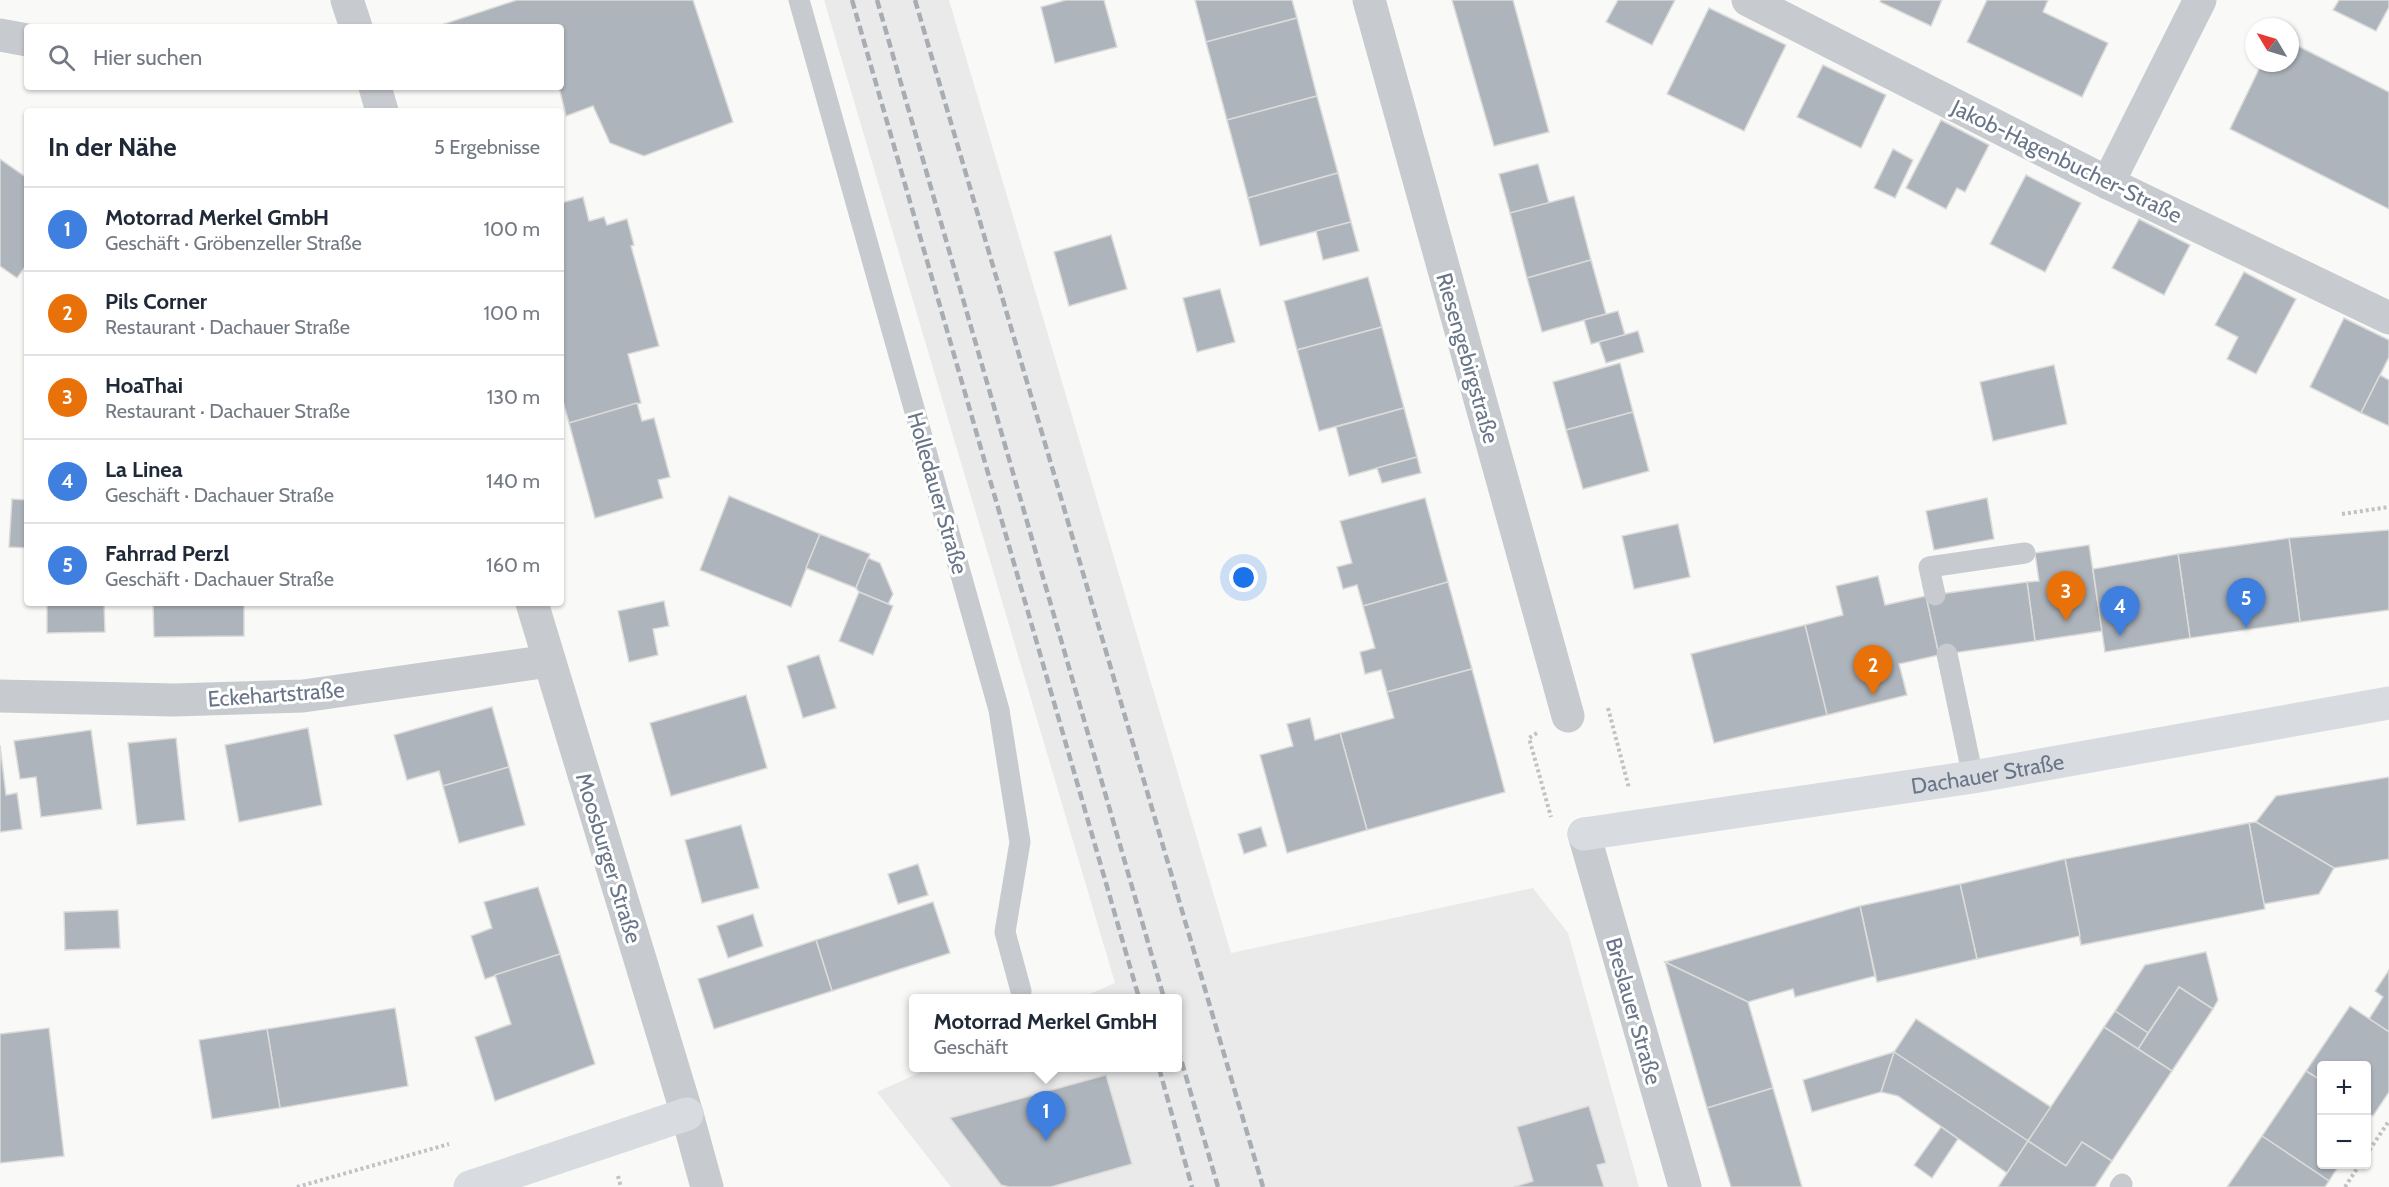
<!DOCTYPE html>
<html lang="de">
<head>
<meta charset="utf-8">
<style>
  body { margin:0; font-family:Cabin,sans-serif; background:#f2f2f3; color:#1f2937 }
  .controls { position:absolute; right:18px; bottom:18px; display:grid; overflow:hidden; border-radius:6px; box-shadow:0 2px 4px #0004 }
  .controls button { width:54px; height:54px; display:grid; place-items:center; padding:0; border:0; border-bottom:2px solid #e0e1e3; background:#fff; color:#1f2937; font:30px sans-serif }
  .compass { position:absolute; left:2245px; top:18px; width:54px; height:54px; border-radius:50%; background:#fff; box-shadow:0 2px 4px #0004; rotate:308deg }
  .you { position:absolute; left:1244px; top:578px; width:21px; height:21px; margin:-15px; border:4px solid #fff; border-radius:50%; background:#1a73e8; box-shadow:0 0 0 9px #1a73e833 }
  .badge { display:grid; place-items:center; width:39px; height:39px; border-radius:50%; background:#7c3aed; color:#fff; font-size:20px; font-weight:700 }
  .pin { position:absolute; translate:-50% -50px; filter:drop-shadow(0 2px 3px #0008) }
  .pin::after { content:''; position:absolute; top:32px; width:21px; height:18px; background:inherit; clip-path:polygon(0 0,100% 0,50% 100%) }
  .popup { position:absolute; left:909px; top:994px; width:273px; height:78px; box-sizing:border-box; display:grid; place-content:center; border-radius:6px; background:#fff; filter:drop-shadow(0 2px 4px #0005); font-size:20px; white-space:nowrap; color:#747a83 }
  .popup b { font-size:22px; color:#1f2937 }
  .popup::after { content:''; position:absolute; left:50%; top:100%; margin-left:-12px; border:12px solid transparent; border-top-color:#fff }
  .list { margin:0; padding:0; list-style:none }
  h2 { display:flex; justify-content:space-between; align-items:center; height:78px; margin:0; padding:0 24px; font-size:26px }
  h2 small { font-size:20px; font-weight:400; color:#747a83 }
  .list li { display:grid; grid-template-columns:39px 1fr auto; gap:18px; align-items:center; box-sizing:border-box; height:84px; padding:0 24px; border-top:2px solid #e0e1e3 }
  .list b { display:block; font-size:22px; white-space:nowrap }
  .list p { margin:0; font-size:20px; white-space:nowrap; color:#747a83 }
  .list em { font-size:20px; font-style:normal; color:#747a83 }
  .icon { flex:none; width:33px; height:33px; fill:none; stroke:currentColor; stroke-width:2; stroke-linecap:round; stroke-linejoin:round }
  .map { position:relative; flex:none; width:2389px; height:1187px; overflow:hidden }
  .search { position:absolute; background:#fff; box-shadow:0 2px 4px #0004; left:24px; top:24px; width:540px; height:66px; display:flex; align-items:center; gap:15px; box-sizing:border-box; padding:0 21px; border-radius:6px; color:#747a83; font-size:22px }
  .panel { position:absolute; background:#fff; box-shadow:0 2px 4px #0004; left:24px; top:108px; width:540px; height:498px; border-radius:6px }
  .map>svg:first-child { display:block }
  .built { fill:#eaeaea }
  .building { fill:#aeb4bc; stroke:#dbdbd9; stroke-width:1.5 }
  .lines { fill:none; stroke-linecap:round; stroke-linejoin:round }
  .path { stroke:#c1c2c5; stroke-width:4; stroke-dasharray:3 3; stroke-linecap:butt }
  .service { stroke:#c7cace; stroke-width:21 }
  .minor { stroke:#c7cace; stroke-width:33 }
  .tertiary { stroke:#c7cace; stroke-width:33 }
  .secondary { stroke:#d8dbe0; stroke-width:33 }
  .rail { stroke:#a8acb3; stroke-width:4.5; stroke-dasharray:9 4.5; stroke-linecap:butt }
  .labels { text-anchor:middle; stroke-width:6; stroke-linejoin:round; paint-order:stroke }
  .street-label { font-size:22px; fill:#697588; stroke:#fff }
</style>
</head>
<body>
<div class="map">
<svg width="2389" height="1187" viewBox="0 0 2389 1187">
  <rect width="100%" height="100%" fill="#f9f9f7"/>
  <path class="built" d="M824,0H949L1231,953L1533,888L1568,933L1639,1187H951L877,1092L930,1068H1178V998H1081L1115,983Z"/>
  <g class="building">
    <path d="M517,0H693L733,122L644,156L610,143L593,106L566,116L559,87H561V27H445L444,24Z"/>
    <path d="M1066,0H1104L1117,47L1055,63L1041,7Z"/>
    <path d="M1195,0H1292L1297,18L1206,42Z"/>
    <path d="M1452,0H1513L1549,132L1494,146Z"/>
    <path d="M1618,0H1675L1652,45L1606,22Z"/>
    <path d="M1881,0H1942L1931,26L1880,2Z"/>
    <path d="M1987,0H2048L2043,12L2108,43L2082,97L1967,42Z"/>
    <path d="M2339,0H2389V7L2376,31L2333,10Z"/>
    <path d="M1709,8L1786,45L1744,131L1667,94Z"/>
    <path d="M1297,18L1317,96L1227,120L1206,42Z"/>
    <path d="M2290,42L2389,92V209L2230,129L2262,63H2290Z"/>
    <path d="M1823,65L1886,95L1861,148L1797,117Z"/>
    <path d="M1317,96L1338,173L1248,198L1227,120Z"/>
    <path d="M1941,120L1989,145L1965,192L1957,188L1946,209L1906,188Z"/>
    <path d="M1893,149L1913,160L1895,198L1874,188Z"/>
    <path d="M0,159L27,178V264L17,278L0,266Z"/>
    <path d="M1538,164L1549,203L1510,213L1499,174Z"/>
    <path d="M1338,173L1351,222L1260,246L1248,198Z"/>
    <path d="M2026,175L2081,203L2045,272L1990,244Z"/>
    <path d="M1574,196L1591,260L1527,278L1510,213Z"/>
    <path d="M583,197L589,221L604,217L607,225L627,219L634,245L631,246L659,346L628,354L641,403L569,423L561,394V203Z"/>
    <path d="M2139,219L2190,245L2164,295L2112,268Z"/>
    <path d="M1351,222L1359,251L1323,260L1316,231Z"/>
    <path d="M1111,235L1127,289L1069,306L1054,252Z"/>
    <path d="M1591,260L1606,314L1542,332L1527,278Z"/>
    <path d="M2244,272L2296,299L2256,374L2227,359L2238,337L2215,325Z"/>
    <path d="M1368,277L1382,327L1297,350L1284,301Z"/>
    <path d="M1220,289L1235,342L1197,352L1183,298Z"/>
    <path d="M1618,311L1625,335L1591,344L1584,320Z"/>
    <path d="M2344,318L2389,340V357L2361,413L2310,387Z"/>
    <path d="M1382,327L1404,408L1319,431L1297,350Z"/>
    <path d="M1638,331L1644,352L1606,363L1599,342Z"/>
    <path d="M1620,363L1633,412L1566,430L1553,382Z"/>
    <path d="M2054,365L2067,424L1993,441L1980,382Z"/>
    <path d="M2380,375L2389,380V426L2361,413Z"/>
    <path d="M637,403L642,421L654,418L670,477L658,480L663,498L595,518L569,423Z"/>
    <path d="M1404,408L1417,457L1349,476L1336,427Z"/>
    <path d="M1633,412L1649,471L1583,489L1566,430Z"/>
    <path d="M1417,457L1421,473L1382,483L1377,468Z"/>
    <path d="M729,496L820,534L791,607L700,570Z"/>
    <path d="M1425,498L1448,582L1363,606L1357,585L1343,589L1337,567L1352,563L1340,521Z"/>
    <path d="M1987,498L1994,539L1934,550L1926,511Z"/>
    <path d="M12,499L27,500V548L9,547Z"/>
    <path d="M1678,524L1690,577L1634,589L1622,536Z"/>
    <path d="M2389,530V610L2300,622L2289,538Z"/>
    <path d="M820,534L870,554L856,588L806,568Z"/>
    <path d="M2289,538L2300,622L2190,638L2178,554Z"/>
    <path d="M2089,545L2102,631L2035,641L2027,582L2039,581L2035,553Z"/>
    <path d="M2178,554L2190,638L2105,652L2093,569Z"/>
    <path d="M868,558L880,563L893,594L888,604L859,592L856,588Z"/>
    <path d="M1878,576L1885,605L1926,596L1939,655L1899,664L1907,695L1827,715L1805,625L1843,615L1836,586Z"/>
    <path d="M1448,582L1472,669L1387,692L1381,670L1365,674L1360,652L1375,648L1363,606Z"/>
    <path d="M2027,582L2035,641L1939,655L1926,596Z"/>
    <path d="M859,592L893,606L873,655L839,641Z"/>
    <path d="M664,601L669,626L653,629L658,655L629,662L618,611Z"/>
    <path d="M47,603H104L105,632L47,633Z"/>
    <path d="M153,603H244V636L154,637Z"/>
    <path d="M1805,625L1827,715L1714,743L1691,654Z"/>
    <path d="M819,655L836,708L803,718L787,666Z"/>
    <path d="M1472,669L1505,792L1367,830L1340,733L1394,718L1387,692Z"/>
    <path d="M746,695L767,768L671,796L650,723Z"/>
    <path d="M492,707L509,767L443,786L439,771L407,780L394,735Z"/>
    <path d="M1310,718L1315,740L1340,733L1367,830L1287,853L1260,755L1293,746L1287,724Z"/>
    <path d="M308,728L322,805L239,822L225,745Z"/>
    <path d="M91,730L102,809L41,817L36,777L20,779L14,741Z"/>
    <path d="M176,738L185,820L137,825L128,743Z"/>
    <path d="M0,745L6,795L17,793L22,829L0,832Z"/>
    <path d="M509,767L525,825L459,843L443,786Z"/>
    <path d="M2389,777V859L2334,868L2256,822L2276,796Z"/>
    <path d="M2256,822L2334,868L2319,894L2264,904L2249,823Z"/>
    <path d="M2249,823L2265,909L2081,945L2065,859Z"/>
    <path d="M741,825L759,888L702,903L685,840Z"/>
    <path d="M1261,827L1267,846L1244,854L1238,834Z"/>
    <path d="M2065,859L2080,936L1977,959L1960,884Z"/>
    <path d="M918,864L928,895L898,904L888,874Z"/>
    <path d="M1960,884L1977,959L1877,982L1860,906Z"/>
    <path d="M538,887L560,954L485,979L471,936L492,928L484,902Z"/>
    <path d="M933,902L950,953L832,991L816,940Z"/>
    <path d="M1860,906L1875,976L1795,997L1793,989L1748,1002L1665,962Z"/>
    <path d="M118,910L120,948L65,950L64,912Z"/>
    <path d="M753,914L763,946L728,958L717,926Z"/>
    <path d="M816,940L832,991L714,1029L698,979Z"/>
    <path d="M2206,952L2218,1000L2213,1009L2179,987L2148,1033L2115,1011L2145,965Z"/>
    <path d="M560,954L595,1064L495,1101L475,1037L511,1024L495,975Z"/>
    <path d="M1665,962L1748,1002L1773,1088L1707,1108Z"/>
    <path d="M2389,970V1032L2369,1019L2383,997L2375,991Z"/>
    <path d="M2179,987L2213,1009L2172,1071L2138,1049Z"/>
    <path d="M2350,1006L2389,1032V1092L2373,1116L2366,1112V1066H2322V1081L2306,1071Z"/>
    <path d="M395,1008L408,1086L280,1108L267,1029Z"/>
    <path d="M2115,1011L2148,1033L2138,1049L2104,1027Z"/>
    <path d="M1916,1019L2051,1107L2028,1141L1894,1052Z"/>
    <path d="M2104,1027L2172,1071L2112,1161L2082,1142L2066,1166L2028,1141Z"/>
    <path d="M49,1028L64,1156L0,1163V1034Z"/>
    <path d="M267,1029L280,1108L212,1119L199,1040Z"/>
    <path d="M1894,1052L2028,1141L2007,1173L1898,1096L1881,1092Z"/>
    <path d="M1894,1052L1881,1092L1812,1112L1803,1080Z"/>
    <path d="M2306,1071L2322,1081V1164H2340L2329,1181L2262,1136Z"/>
    <path d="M1106,1075L1132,1164L1051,1187H1009L1001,1185L950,1118Z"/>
    <path d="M1773,1088L1802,1187H1731L1707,1108Z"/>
    <path d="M1589,1106L1606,1163L1597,1165L1604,1187H1514L1533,1181L1517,1127Z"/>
    <path d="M1941,1127L1958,1139L1932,1178L1914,1165Z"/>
    <path d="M2262,1136L2329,1181L2325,1187H2227Z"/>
    <path d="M2028,1141L2066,1166L2082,1142L2112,1161L2095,1187H1998Z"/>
  </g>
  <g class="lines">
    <g class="path">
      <path d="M2342,514L2389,507"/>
      <path d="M1608,708L1629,788"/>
      <path d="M1537,733L1529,738L1551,817"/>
      <path d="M2366,1155L2389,1121"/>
      <path d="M618,1176L621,1187"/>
      <path d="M297,1187L449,1144"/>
      <path d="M2345,1187L2360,1164"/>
    </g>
    <g class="service">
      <path d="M799,0L999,710L1020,842L1005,932L1021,991"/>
      <path d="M1935,595L1929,567L2025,553"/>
      <path d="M1947,654L1973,777"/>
      <path d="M2120,1187L2122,1184"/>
    </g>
    <g class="minor">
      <path d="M347,0L356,27"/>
      <path d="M1369,0L1568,716"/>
      <path d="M1748,0L2108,183L2389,318"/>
      <path d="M0,35L27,40"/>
      <path d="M375,87L382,111"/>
      <path d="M2108,183L2200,0"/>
      <path d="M532,603L687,1114"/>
      <path d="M0,696L174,700L303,696L549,661"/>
      <path d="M1584,834L1685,1187"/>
    </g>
    <path class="tertiary" d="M687,1114L707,1187"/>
    <g class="secondary">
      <path id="s1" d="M1584,834L1973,777L2389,703"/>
      <path d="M470,1187L687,1114"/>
    </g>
    <g class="rail">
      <path d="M852,0L1139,998"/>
      <path d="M877,0L1164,998"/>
      <path d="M915,0L1263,1187"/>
      <path d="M1178,1049L1218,1187"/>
      <path d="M1159,1068L1192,1187"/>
    </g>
  </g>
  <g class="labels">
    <g class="street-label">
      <text transform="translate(2067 161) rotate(26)" y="8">Jakob-Hagenbucher-Straße</text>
      <text transform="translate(1468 358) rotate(74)" y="8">Riesengebirgstraße</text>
      <text transform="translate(938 493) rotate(74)" y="8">Holledauer Straße</text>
      <text transform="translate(276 694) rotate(-4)" y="8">Eckehartstraße</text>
      <text dy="8" stroke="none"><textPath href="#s1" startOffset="408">Dachauer Straße</textPath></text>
      <text transform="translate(609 858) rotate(73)" y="8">Moosburger Straße</text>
      <text transform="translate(1634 1011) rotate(74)" y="8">Breslauer Straße</text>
    </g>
  </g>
</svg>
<div class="controls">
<button>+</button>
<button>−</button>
</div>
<svg class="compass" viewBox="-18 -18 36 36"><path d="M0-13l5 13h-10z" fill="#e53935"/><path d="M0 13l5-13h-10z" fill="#747a83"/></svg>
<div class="you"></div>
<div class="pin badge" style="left:1046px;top:1141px;background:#3f7fe0">1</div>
<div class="popup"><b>Motorrad Merkel GmbH</b>Geschäft</div>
<div class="pin badge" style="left:1873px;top:695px;background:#e8710a">2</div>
<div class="pin badge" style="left:2066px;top:621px;background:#e8710a">3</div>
<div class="pin badge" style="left:2120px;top:636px;background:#3f7fe0">4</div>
<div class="pin badge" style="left:2246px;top:628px;background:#3f7fe0">5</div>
<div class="search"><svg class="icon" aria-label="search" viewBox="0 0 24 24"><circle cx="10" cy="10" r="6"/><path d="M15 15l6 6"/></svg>Hier suchen</div>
<section class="panel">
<h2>In der Nähe<small>5 Ergebnisse</small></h2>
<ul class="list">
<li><span class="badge" style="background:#3f7fe0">1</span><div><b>Motorrad Merkel GmbH</b><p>Geschäft · Gröbenzeller Straße</p></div><em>100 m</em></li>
<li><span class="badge" style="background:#e8710a">2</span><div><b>Pils Corner</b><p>Restaurant · Dachauer Straße</p></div><em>100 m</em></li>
<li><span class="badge" style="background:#e8710a">3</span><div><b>HoaThai</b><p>Restaurant · Dachauer Straße</p></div><em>130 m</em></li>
<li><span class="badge" style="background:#3f7fe0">4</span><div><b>La Linea</b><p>Geschäft · Dachauer Straße</p></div><em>140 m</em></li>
<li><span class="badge" style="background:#3f7fe0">5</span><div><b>Fahrrad Perzl</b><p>Geschäft · Dachauer Straße</p></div><em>160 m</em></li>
</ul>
</section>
</div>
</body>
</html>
